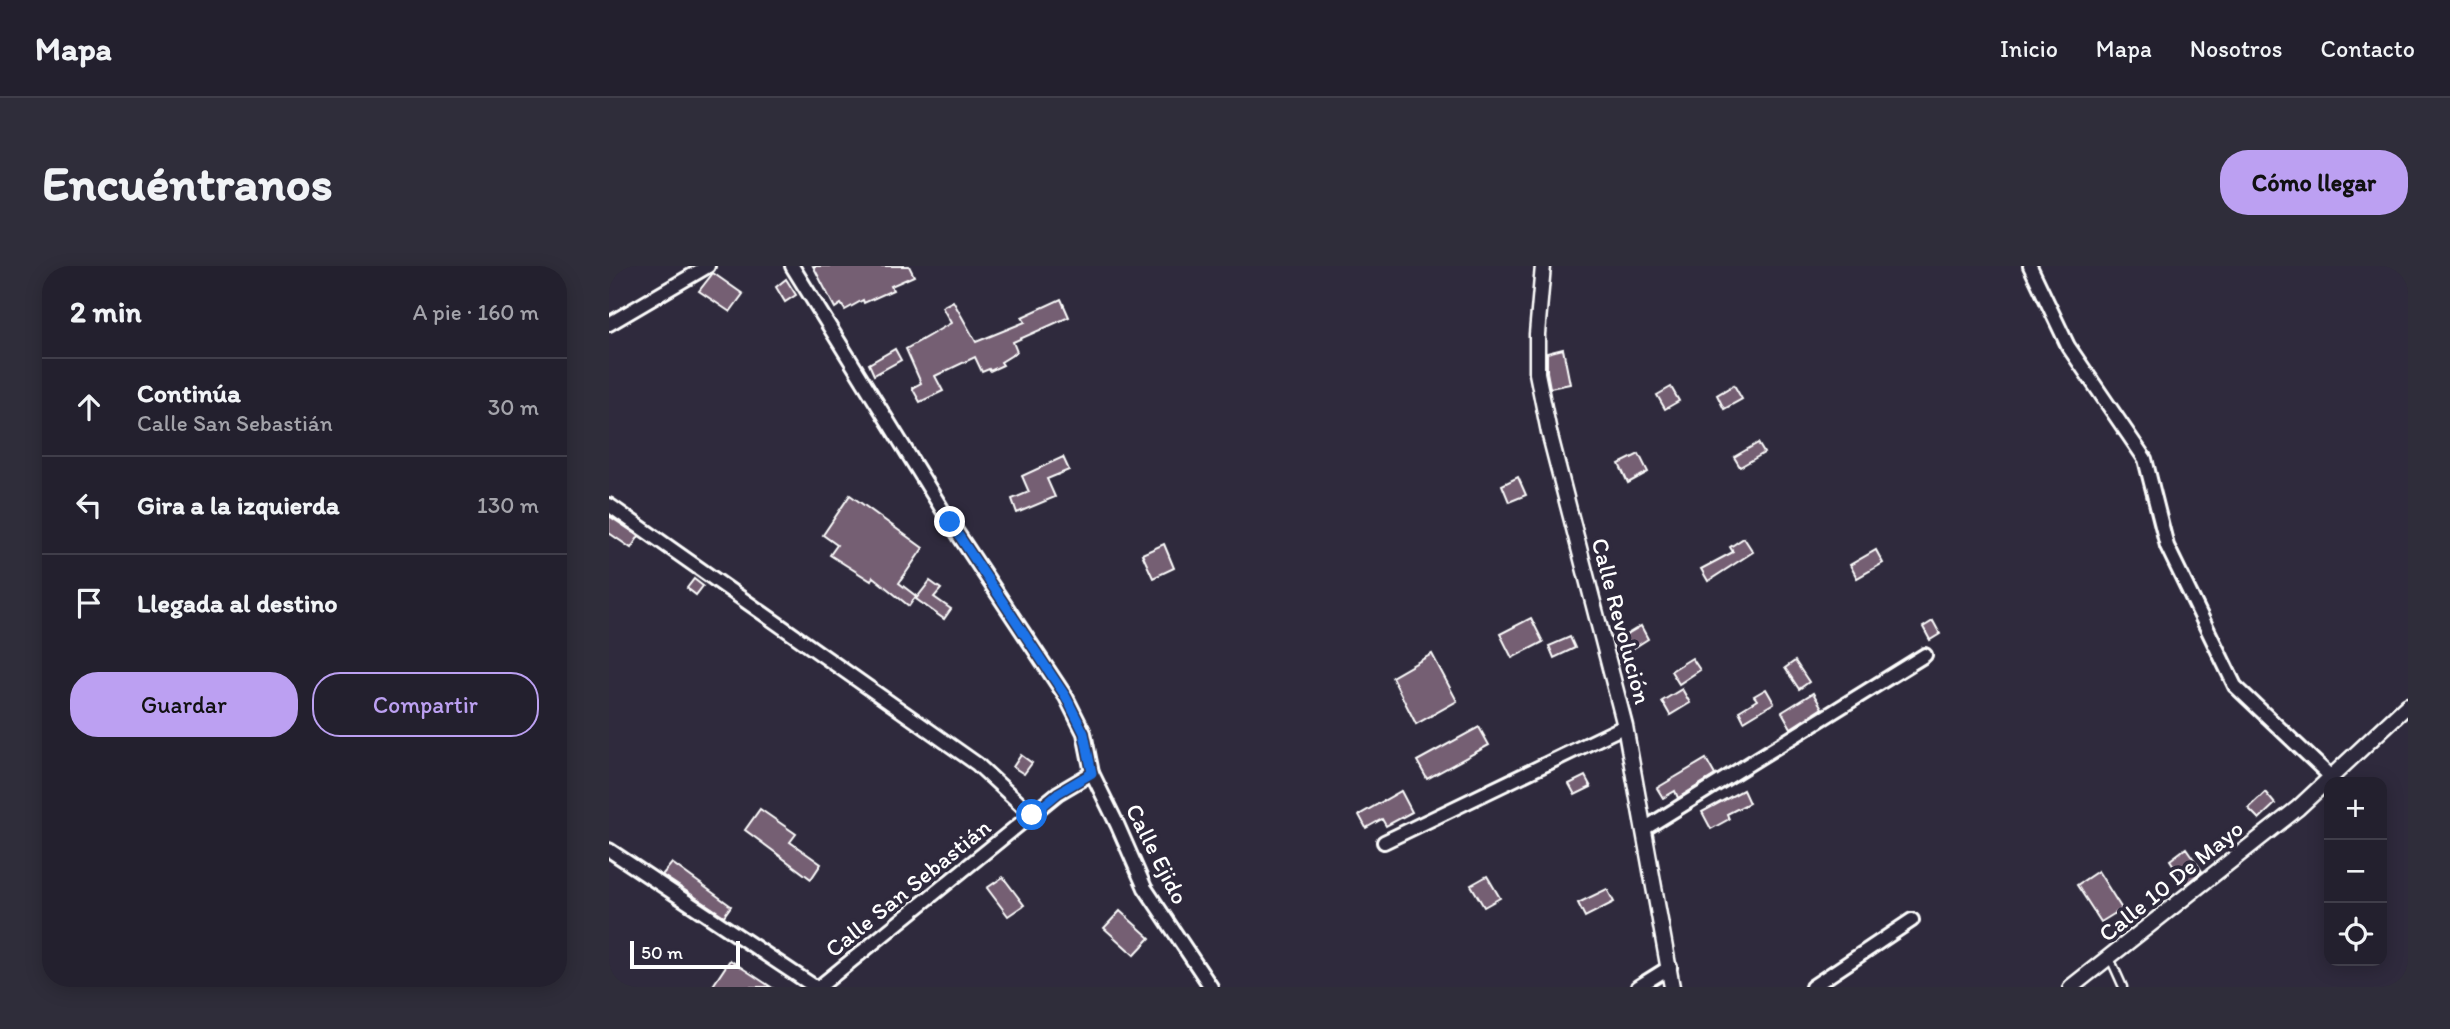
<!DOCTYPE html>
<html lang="es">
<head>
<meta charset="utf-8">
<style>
  body { margin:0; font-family:Itim,sans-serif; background:#2f2d3a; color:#f1f3f6 }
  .controls { position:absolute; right:21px; bottom:21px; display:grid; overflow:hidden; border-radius:14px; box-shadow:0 4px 18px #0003 }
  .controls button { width:63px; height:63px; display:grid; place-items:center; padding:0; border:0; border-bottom:2px solid #403e4a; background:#23202e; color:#f1f3f6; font:35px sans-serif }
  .scale { position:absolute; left:21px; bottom:18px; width:110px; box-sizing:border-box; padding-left:7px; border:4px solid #fff; border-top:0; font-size:19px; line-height:24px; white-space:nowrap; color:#fff; -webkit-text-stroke:5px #2f2a3d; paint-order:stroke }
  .stop { position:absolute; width:21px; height:21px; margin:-16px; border:5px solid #1a73e8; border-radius:50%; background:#fff }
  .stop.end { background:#1a73e8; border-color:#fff; box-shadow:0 2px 7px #0008 }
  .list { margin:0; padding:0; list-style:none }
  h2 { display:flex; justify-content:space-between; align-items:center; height:91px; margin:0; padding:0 28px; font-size:30px }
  h2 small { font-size:23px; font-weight:400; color:#a3a3aa }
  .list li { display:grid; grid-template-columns:46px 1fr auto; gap:21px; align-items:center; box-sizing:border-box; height:98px; padding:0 28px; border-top:2px solid #403e4a }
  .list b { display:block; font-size:26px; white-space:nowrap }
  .list p { margin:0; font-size:23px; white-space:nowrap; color:#a3a3aa }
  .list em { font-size:23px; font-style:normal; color:#a3a3aa }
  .actions { display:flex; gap:14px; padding:21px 28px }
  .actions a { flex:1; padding:16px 0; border:2px solid #bca0f2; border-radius:28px; text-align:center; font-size:24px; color:#bca0f2 }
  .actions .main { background:#bca0f2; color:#111 }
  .icon { flex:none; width:38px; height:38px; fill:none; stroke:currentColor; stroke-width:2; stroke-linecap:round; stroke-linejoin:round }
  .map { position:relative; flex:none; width:1799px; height:721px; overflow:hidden; border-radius:28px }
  header { display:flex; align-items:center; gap:42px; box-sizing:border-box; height:98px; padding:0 35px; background:#23202e; border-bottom:2px solid #403e4a }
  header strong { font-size:33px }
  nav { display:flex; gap:38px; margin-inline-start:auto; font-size:24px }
  .intro { display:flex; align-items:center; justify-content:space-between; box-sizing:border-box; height:168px; padding:0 42px }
  h1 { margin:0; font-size:49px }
  .button { padding:18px 32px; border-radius:28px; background:#bca0f2; color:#111; font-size:24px; font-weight:700 }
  main { display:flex; gap:42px; padding:0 42px }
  aside { flex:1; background:#23202e; border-radius:28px; box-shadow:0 4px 18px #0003 }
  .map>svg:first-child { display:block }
  .building { fill:#745e73; stroke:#fff; stroke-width:2 }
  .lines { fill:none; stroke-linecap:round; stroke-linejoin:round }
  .service-casing { stroke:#fff; stroke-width:11 }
  .minor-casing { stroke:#fff; stroke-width:18 }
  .tertiary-casing { stroke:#fff; stroke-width:19 }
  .service { stroke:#2f2a3d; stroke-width:6 }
  .minor { stroke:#2f2a3d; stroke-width:12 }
  .tertiary { stroke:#2f2a3d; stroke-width:14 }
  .route { stroke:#1a73e8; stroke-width:9 }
  .labels { text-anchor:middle; stroke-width:7; stroke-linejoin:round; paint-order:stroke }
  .street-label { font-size:24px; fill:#fff; stroke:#2f2a3d }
</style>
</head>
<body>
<header>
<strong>Mapa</strong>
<nav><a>Inicio</a><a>Mapa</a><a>Nosotros</a><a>Contacto</a></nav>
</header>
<div class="intro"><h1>Encuéntranos</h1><a class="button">Cómo llegar</a></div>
<main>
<aside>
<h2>2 min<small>A pie · 160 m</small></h2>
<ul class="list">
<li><svg class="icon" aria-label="ahead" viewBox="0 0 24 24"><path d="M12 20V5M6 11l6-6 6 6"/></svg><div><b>Continúa</b><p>Calle San Sebastián</p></div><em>30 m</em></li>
<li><svg class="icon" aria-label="left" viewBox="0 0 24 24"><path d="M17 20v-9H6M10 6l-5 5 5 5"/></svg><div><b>Gira a la izquierda</b></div><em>130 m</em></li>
<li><svg class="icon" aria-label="arrive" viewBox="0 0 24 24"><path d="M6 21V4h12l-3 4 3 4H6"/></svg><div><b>Llegada al destino</b></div></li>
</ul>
<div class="actions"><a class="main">Guardar</a><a>Compartir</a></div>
</aside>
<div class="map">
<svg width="1799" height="721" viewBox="0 0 1799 721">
  <rect width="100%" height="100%" fill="#2f2a3d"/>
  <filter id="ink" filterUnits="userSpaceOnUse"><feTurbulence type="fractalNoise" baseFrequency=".0143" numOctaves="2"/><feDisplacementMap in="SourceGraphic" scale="14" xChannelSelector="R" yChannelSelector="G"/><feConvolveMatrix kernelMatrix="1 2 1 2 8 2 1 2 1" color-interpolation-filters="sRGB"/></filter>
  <g filter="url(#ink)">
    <g class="building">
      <path d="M204,0H300L305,10L282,20L284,24L255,37L254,34L236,44L232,38L226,42Z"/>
      <path d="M104,7L134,28L121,46L90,25Z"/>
      <path d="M177,13L187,29L176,36L167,21Z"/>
      <path d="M452,33L460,51L404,76L408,86L392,96L394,99L381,105L380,103L373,106L366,91L326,110L334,125L311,136L303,122L312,117L297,83L342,57L333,41L344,35L367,76L416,56L413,51Z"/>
      <path d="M286,83L292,94L265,109L260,98Z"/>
      <path d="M954,83L961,118L941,122L938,106V87Z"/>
      <path d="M1125,119L1133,133L1115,143L1108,129Z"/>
      <path d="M1062,121L1070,135L1056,143L1048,129Z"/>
      <path d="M1149,177L1155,187L1131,201L1125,191Z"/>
      <path d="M1030,188L1039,206L1019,217L1010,198Z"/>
      <path d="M454,191L460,204L438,213L446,231L408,247L403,233L420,226L413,210Z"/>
      <path d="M909,211L917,229L900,236L893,219Z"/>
      <path d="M241,229L314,282L290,317L307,330L300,340L264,311L262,315L221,289L228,279L214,269Z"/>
      <path d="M0,250L30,270L22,282L0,267Z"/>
      <path d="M1135,272L1144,286L1099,315L1092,303L1124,286L1121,281Z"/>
      <path d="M555,278L565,302L544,312L533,288Z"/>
      <path d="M1267,284L1274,297L1248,312L1241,299Z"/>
      <path d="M85,313L94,320L87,329L78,322Z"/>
      <path d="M321,315L332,323L325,331L342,343L335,353L307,333Z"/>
      <path d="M922,352L934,376L903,392L891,368Z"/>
      <path d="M1324,355L1331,368L1321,374L1314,361Z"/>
      <path d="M1032,360L1039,373L1023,383L1015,370Z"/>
      <path d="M961,371L966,382L945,392L940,380Z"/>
      <path d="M823,388L848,435L807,458L783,411Z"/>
      <path d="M1083,392L1091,404L1070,418L1062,405Z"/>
      <path d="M1186,395L1200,416L1190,423L1176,402Z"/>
      <path d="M1073,423L1081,437L1061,449L1053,435Z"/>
      <path d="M1157,423L1165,437L1135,455L1130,445L1148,434L1145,430Z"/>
      <path d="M1204,427L1213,442L1182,462L1173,446Z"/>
      <path d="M870,461L880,479L818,513L808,495Z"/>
      <path d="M412,489L423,497L415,508L404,501Z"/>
      <path d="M1097,493L1106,509L1069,532L1066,525L1054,532L1048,522Z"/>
      <path d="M976,510L982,521L966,529L960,518Z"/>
      <path d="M1134,524L1140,537L1118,548L1120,553L1102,563L1093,546Z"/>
      <path d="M792,525L803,546L777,560L773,553L757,562L750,549Z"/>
      <path d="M1656,526L1666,538L1650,553L1639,542Z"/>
      <path d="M151,543L187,568L181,576L212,598L202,613L136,564Z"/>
      <path d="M1577,582L1593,605L1577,618L1561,594Z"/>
      <path d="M63,597L122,640L115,650L53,609Z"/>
      <path d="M1489,605L1513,643L1492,656L1468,619Z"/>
      <path d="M878,610L891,632L875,641L862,619Z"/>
      <path d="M394,611L415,639L399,650L378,622Z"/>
      <path d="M998,623L1005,636L976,651L969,637Z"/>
      <path d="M511,645L541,672L525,689L495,662Z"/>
      <path d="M121,694L162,721H103Z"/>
    </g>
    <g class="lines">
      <g class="service-casing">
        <path id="service" d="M1501,692L1514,721"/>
      </g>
      <g class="minor-casing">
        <g id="minor">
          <path d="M183,0L341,256L457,431L475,467L483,507L508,558L536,622L602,721"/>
          <path d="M1421,0L1459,80L1536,193L1558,280L1626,420L1722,511"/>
          <path d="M0,58L99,0"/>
          <path d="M0,239L368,498L423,549"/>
          <path d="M1035,563L1316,389"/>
          <path d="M775,576L1016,460"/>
          <path d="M0,584L206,721"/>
          <path d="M210,721L449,527L483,507"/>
          <path d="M1029,721L1061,701"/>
          <path d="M1203,721L1303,654"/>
        </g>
      </g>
      <g class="tertiary-casing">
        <g id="tertiary">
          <path d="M934,0L928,68V107L940,166L1016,460L1063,721"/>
          <path d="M1462,721L1689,542L1799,439"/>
        </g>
      </g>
      <use href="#service" class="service"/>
      <use href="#minor" class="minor"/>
      <use href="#tertiary" class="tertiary"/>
    </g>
  </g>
  <g class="lines" filter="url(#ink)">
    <path class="route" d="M341,256L457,431L475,467L483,507L449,527L423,549"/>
  </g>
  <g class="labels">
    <g class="street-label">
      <text transform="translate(1012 355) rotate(75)" y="8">Calle Revolución</text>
      <text transform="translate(548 588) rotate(63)" y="8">Calle Ejido</text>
      <text transform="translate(1562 615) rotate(-39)" y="8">Calle 10 De Mayo</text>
      <text transform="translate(299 622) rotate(-39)" y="8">Calle San Sebastián</text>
    </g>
  </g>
</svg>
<div class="controls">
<button>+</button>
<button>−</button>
<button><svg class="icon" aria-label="locate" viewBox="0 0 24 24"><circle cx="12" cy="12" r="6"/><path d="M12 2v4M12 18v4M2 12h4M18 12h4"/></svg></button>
</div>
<div class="scale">50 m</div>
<div class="stop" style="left:423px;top:549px"></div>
<div class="stop end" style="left:341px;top:256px"></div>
</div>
</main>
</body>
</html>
